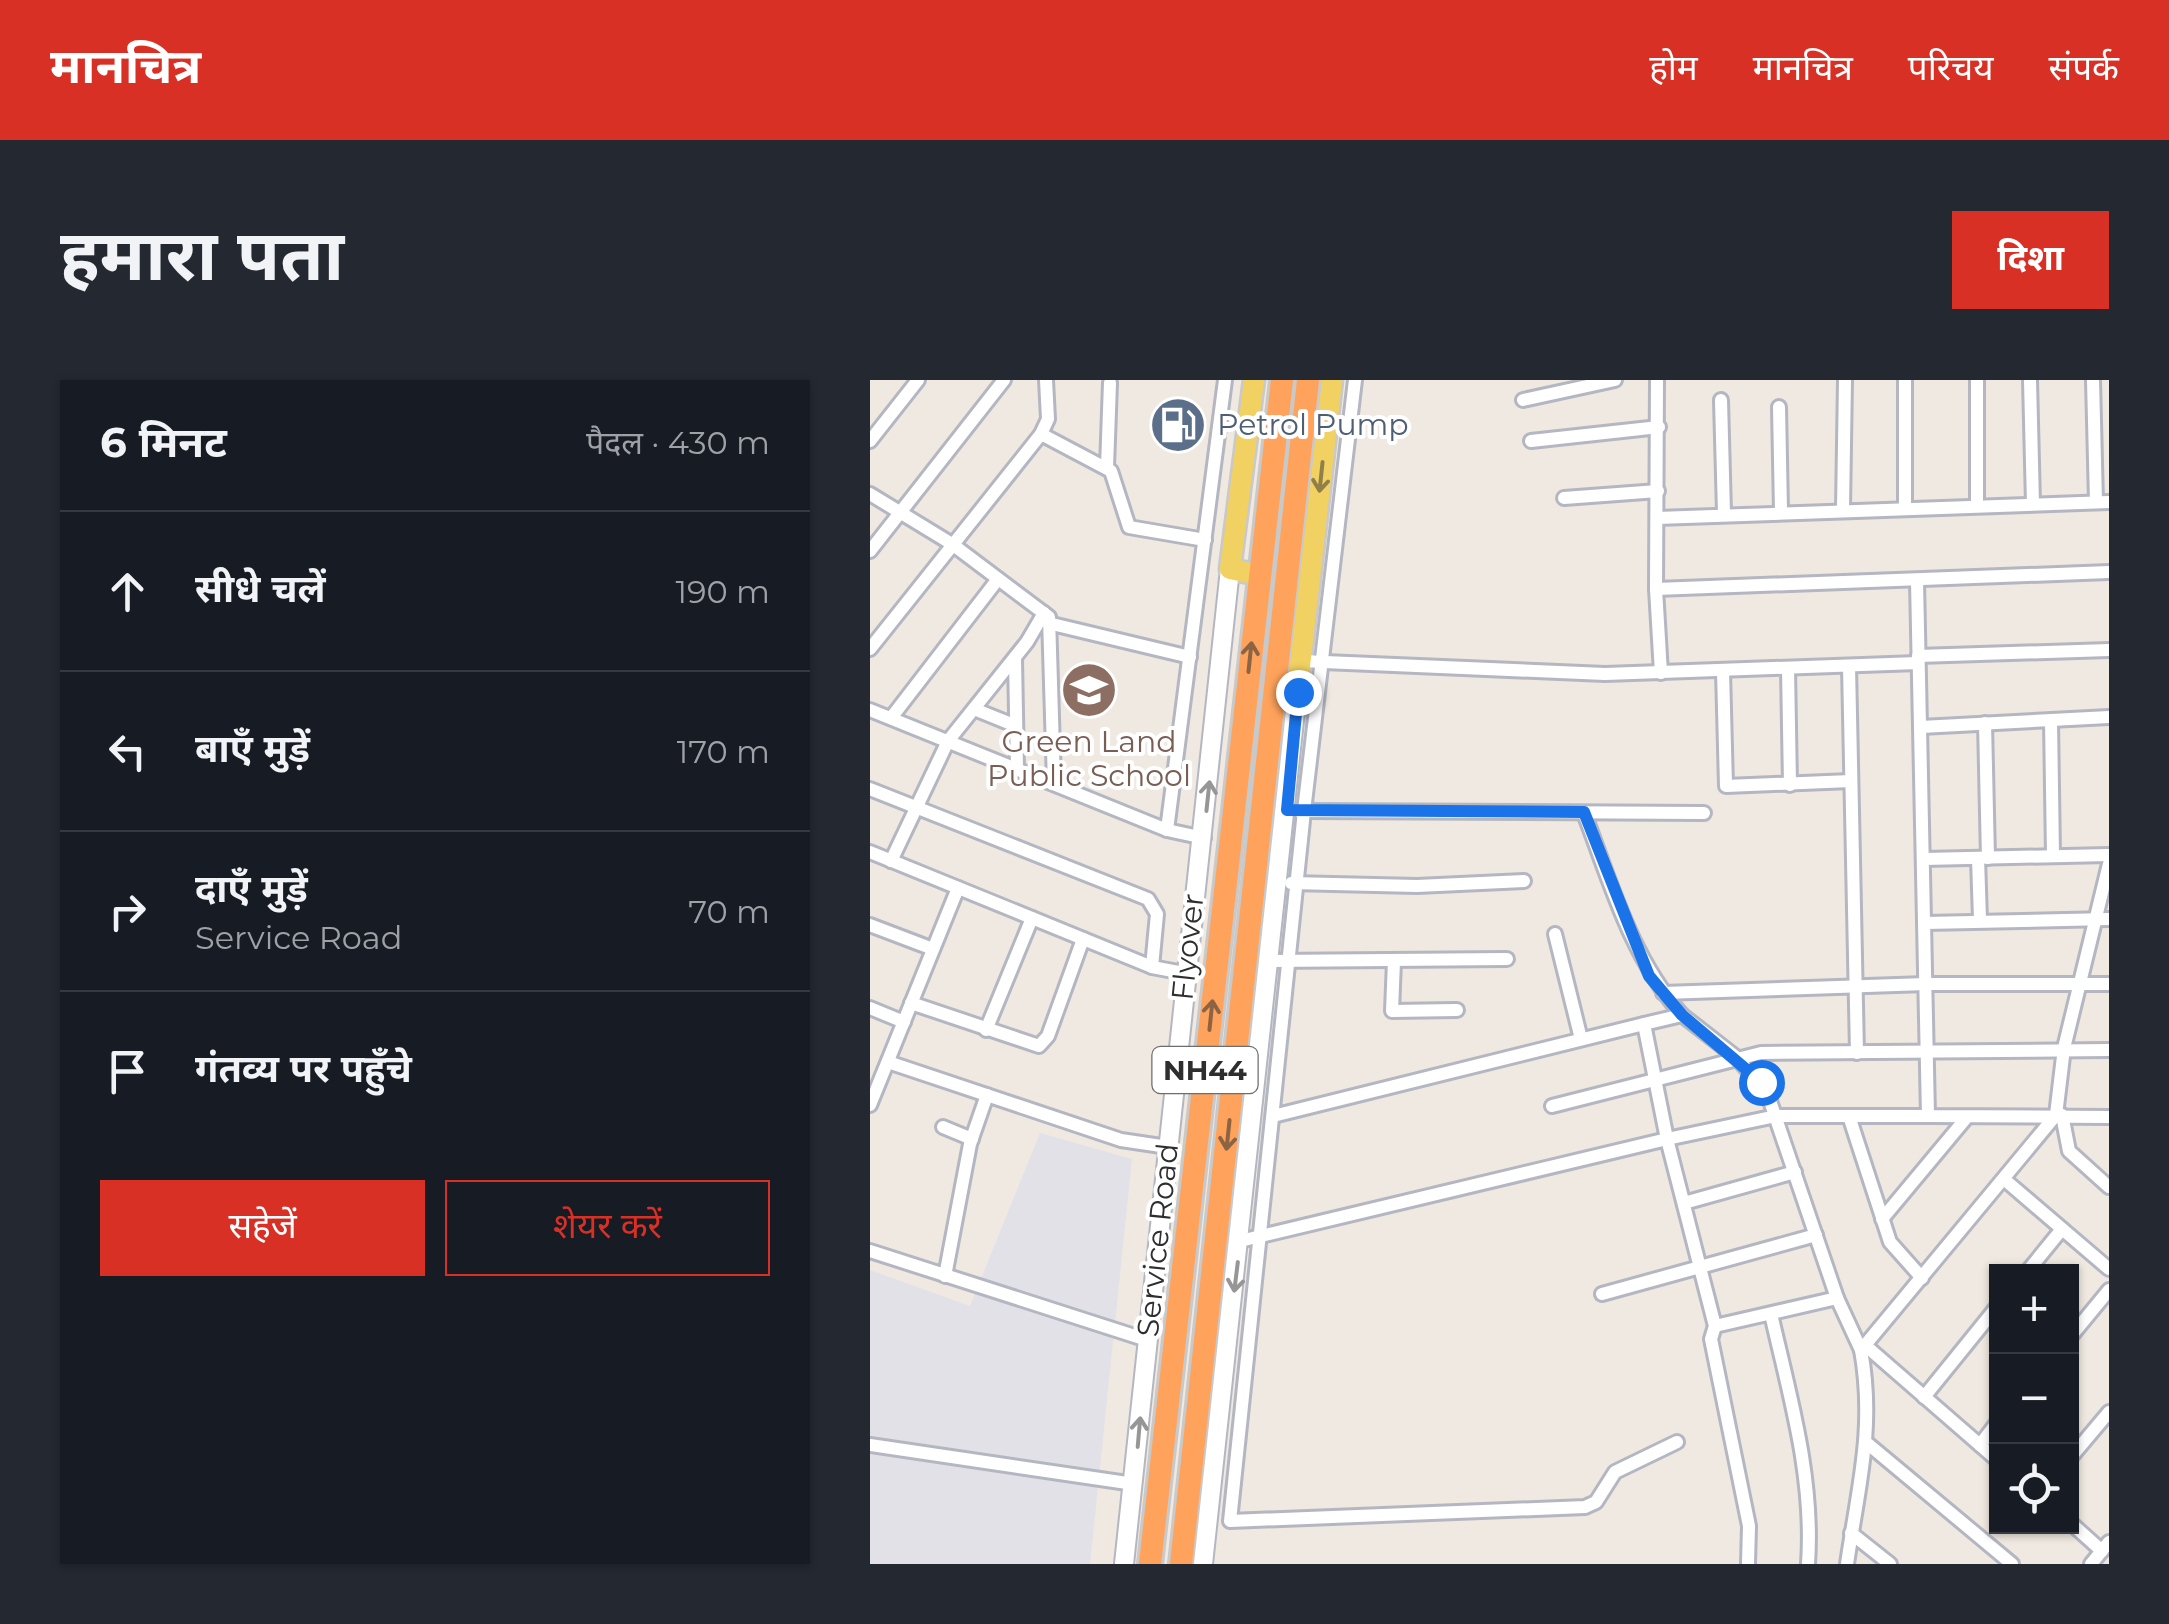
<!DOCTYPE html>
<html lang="hi">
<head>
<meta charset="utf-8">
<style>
  body { margin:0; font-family:Montserrat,"Noto Sans Devanagari",sans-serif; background:#242831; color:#f1f3f6 }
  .controls { position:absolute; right:30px; bottom:30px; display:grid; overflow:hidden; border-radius:0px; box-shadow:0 2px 8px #0004 }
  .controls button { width:90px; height:90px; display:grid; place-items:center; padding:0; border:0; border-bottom:2px solid #363941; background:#171b24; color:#f1f3f6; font:50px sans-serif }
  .stop { position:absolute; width:30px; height:30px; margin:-22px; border:8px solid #1a73e8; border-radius:50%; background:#fff }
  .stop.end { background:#1a73e8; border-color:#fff; box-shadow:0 2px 10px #0008 }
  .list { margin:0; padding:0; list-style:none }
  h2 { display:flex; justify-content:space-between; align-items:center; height:130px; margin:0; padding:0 40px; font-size:42px }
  h2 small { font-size:32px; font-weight:400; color:#9ea1a6 }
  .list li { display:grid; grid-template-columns:65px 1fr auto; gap:30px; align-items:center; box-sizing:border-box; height:160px; padding:0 40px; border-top:2px solid #363941 }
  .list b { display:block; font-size:38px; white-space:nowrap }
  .list p { margin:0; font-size:32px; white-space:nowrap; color:#9ea1a6 }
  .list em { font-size:32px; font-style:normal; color:#9ea1a6 }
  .actions { display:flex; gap:20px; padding:30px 40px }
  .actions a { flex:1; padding:22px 0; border:2px solid #d93025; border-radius:0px; text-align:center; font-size:35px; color:#d93025 }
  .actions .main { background:#d93025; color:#fff }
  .icon { flex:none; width:55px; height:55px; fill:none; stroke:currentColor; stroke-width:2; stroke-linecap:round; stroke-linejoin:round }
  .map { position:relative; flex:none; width:1239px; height:1184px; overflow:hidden; border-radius:0px }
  header { display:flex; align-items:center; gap:60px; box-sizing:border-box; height:140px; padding:0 50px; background:#d93025; color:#fff }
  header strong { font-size:48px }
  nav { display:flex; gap:55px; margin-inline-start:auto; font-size:35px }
  .intro { display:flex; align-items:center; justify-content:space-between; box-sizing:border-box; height:240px; padding:0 60px }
  h1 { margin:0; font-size:70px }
  .button { padding:25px 45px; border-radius:0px; background:#d93025; color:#fff; font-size:35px; font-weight:700 }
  main { display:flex; gap:60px; padding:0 60px }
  aside { flex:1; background:#171b24; border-radius:0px; box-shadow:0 2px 8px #0004 }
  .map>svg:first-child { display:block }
  .industrial { fill:#e3e1e8 }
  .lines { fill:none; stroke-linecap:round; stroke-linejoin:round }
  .street-casing { stroke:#b4b7c1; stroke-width:18 }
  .secondary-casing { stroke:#b4b7c1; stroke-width:22 }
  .primary-casing { stroke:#c9c9c9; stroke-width:25 }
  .highway-casing { stroke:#c9c9c9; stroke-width:28 }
  .street { stroke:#fff; stroke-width:12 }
  .secondary { stroke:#fff; stroke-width:18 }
  .primary { stroke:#f2d163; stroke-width:20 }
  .highway { stroke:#ffa35c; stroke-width:22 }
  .oneway { stroke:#908048 }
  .oneway2 { stroke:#8c6343 }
  .oneway3 { stroke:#969696 }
  .route { stroke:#1a73e8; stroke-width:12 }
  .labels { text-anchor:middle; stroke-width:8; stroke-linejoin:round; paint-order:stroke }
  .shield { fill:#fff; stroke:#6d6d6d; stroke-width:2.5 }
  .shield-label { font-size:28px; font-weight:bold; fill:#2e2e2e }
  .service-label { font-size:30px; fill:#4e5e75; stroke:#fff; text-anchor:start }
  .education-label { font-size:30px; fill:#785e54; stroke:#fff }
  .street-label { font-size:30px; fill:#2e2e2e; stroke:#fff }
</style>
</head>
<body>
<header>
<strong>मानचित्र</strong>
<nav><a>होम</a><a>मानचित्र</a><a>परिचय</a><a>संपर्क</a></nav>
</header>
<div class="intro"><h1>हमारा पता</h1><a class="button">दिशा</a></div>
<main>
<aside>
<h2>6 मिनट<small>पैदल · 430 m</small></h2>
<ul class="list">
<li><svg class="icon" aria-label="ahead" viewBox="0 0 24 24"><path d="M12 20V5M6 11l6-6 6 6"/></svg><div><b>सीधे चलें</b></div><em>190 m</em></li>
<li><svg class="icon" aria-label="left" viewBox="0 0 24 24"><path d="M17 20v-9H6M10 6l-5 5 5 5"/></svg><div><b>बाएँ मुड़ें</b></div><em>170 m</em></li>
<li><svg class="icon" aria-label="right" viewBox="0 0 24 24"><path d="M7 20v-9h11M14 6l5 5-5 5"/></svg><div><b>दाएँ मुड़ें</b><p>Service Road</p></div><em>70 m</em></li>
<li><svg class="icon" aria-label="arrive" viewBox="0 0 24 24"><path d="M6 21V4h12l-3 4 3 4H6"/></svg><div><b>गंतव्य पर पहुँचे</b></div></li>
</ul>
<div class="actions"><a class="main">सहेजें</a><a>शेयर करें</a></div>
</aside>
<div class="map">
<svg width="1239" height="1184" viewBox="0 0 1239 1184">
  <rect width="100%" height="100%" fill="#efe9e1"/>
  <path class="industrial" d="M170,753L262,779L220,1184H0V890L100,926Z"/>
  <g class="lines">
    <g class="street-casing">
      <g id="street">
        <path d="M485,0L434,431L360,1141L715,1127L726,1122L745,1092L807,1062"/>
        <path d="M787,0L786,209L791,293"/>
        <path d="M1107,0V126"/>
        <path d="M1160,0L1163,124"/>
        <path d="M1223,0L1226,122"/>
        <path d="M1035,1V128"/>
        <path d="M653,20L745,0"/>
        <path d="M851,20L854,133"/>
        <path d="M909,27L911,131"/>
        <path d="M171,54L241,91L259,147L335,160"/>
        <path d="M0,61L48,0"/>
        <path d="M661,61L789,47"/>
        <path d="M237,87L240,3"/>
        <path d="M0,114L82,164L179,237L184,403"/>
        <path d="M694,118L788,111"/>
        <path d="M973,129L975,0"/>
        <path d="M787,138L1239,122"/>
        <path d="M0,171L134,0"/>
        <path d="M1047,201L1058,736L1239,737"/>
        <path d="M786,209L1239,192"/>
        <path d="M182,244L320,277"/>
        <path d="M0,269L171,54L178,39L176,0"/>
        <path d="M1048,276L1239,270"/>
        <path d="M145,278L147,389"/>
        <path d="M431,281L735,294L1048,283"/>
        <path d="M979,286L987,673"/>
        <path d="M918,288L920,405"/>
        <path d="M853,291L856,406L981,401"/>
        <path d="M104,329L146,346"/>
        <path d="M0,330L297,450L334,458"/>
        <path d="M21,338L128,199"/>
        <path d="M1181,340L1183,476"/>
        <path d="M1115,343L1118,478"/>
        <path d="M1051,347L1239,337"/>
        <path d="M0,409L278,519L287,534L282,587"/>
        <path d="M429,431L834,433"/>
        <path d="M714,433C741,504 761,577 812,635"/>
        <path d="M297,450L355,0"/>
        <path d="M0,472L282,587L319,594"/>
        <path d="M1108,478L1110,540"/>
        <path d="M1054,479L1239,475"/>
        <path d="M21,481L78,361L157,262L174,233"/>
        <path d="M421,503L547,506L654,501"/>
        <path d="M1055,543L1239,539"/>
        <path d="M0,545L63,569"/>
        <path d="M685,554L711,659"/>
        <path d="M400,581L637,579"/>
        <path d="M524,581L522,631L587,630"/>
        <path d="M793,613L1056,604H1239"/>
        <path d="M41,623L169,666L178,656L213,559"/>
        <path d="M0,628L34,642"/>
        <path d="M774,644L812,635L866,677L897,712L967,918"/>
        <path d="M116,650L162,538"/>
        <path d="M18,682L251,760L298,767"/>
        <path d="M0,725L88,508"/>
        <path d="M682,726L891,673L1239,670"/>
        <path d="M1192,735L1199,771L1239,807"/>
        <path d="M403,736L774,644L797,759L906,736H1058"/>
        <path d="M979,736L1020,862L1052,898"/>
        <path d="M73,747L102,759"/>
        <path d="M1135,800L1239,889"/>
        <path d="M814,823L925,792"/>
        <path d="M1012,839L1097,737"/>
        <path d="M370,861L797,759L845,946L967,918L991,970"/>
        <path d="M0,871L277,960"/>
        <path d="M1157,892L1192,849"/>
        <path d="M75,896L100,764L117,715"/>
        <path d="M732,914L946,855"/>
        <path d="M901,934C920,1017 944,1098 938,1184"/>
        <path d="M845,946L841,959L879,1146L878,1184"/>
        <path d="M1202,955L1239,910"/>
        <path d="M996,966L1126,1079"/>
        <path d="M1054,1017L1126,928"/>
        <path d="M998,1064L1142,1184"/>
        <path d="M0,1065L264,1104"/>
        <path d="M1110,1065L1126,1044"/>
        <path d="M1202,1076L1239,1032"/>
        <path d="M1202,1144L1232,1171"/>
        <path d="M981,1153L1020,1184"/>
        <path d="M977,1184C988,1108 1005,1048 991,970L1186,735L1194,668L1239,484"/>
        <path d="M1221,1184L1239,1162"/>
      </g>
    </g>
    <g class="secondary-casing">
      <g id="secondary">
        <path d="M254,1184L360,189"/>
        <path d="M333,1184L427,313"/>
      </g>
    </g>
    <g class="primary-casing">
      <g id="primary">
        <path d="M384,0L360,189L389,195"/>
        <path d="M407,311L427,313L462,0"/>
      </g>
    </g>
    <g class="highway-casing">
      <g id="highway">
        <path d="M280,1184L412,0"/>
        <path d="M311,1184L438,0"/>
      </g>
    </g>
    <use href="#street" class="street"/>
    <use href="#secondary" class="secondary"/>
    <use href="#primary" class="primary"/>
    <use href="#highway" class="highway"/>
  </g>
  <defs><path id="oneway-shaft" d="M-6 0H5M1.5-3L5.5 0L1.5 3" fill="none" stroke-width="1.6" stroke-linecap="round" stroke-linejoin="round" transform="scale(2.5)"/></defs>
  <use class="oneway" href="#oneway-shaft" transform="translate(451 97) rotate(96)"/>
  <g class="oneway2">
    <use href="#oneway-shaft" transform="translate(380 277) rotate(-84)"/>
    <use href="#oneway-shaft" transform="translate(341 635) rotate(-84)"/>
    <use href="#oneway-shaft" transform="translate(358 755) rotate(96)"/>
  </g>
  <g class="oneway3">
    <use href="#oneway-shaft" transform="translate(338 416) rotate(-84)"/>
    <use href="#oneway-shaft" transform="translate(366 897) rotate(97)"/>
    <use href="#oneway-shaft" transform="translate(269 1052) rotate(-85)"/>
  </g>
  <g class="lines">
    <path class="route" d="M428,312L417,430L714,432L779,596L812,635L891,702"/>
  </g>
  <defs>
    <g id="fuel-disc" transform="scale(2.875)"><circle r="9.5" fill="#5c6f8a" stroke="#fff"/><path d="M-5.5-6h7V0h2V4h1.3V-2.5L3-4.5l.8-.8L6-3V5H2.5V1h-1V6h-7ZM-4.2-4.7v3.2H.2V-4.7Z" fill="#fff"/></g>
    <g id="school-disc" transform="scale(2.875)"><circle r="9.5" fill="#8d6e63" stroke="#fff"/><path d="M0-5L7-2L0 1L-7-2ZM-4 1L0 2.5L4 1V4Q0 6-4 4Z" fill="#fff"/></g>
  </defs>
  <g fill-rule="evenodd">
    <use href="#fuel-disc" x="308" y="45"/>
    <use href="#school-disc" x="219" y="310"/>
  </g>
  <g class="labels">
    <rect class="shield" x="282.5" y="667" width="105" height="46" rx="8"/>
    <g class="shield-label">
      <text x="335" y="700">NH44</text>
    </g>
    <g class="service-label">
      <text x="347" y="55">Petrol Pump</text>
    </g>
    <g class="education-label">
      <text x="219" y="372">Green Land<tspan x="219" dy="34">Public School</tspan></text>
    </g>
    <g class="street-label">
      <text transform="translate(318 567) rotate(-84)" y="10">Flyover</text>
      <text transform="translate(288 860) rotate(-84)" y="10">Service Road</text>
    </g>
  </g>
</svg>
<div class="controls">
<button>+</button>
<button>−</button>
<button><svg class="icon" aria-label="locate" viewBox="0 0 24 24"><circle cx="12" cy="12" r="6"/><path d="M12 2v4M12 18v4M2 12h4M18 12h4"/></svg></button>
</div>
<div class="stop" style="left:891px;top:702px"></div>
<div class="stop end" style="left:428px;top:312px"></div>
</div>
</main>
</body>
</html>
